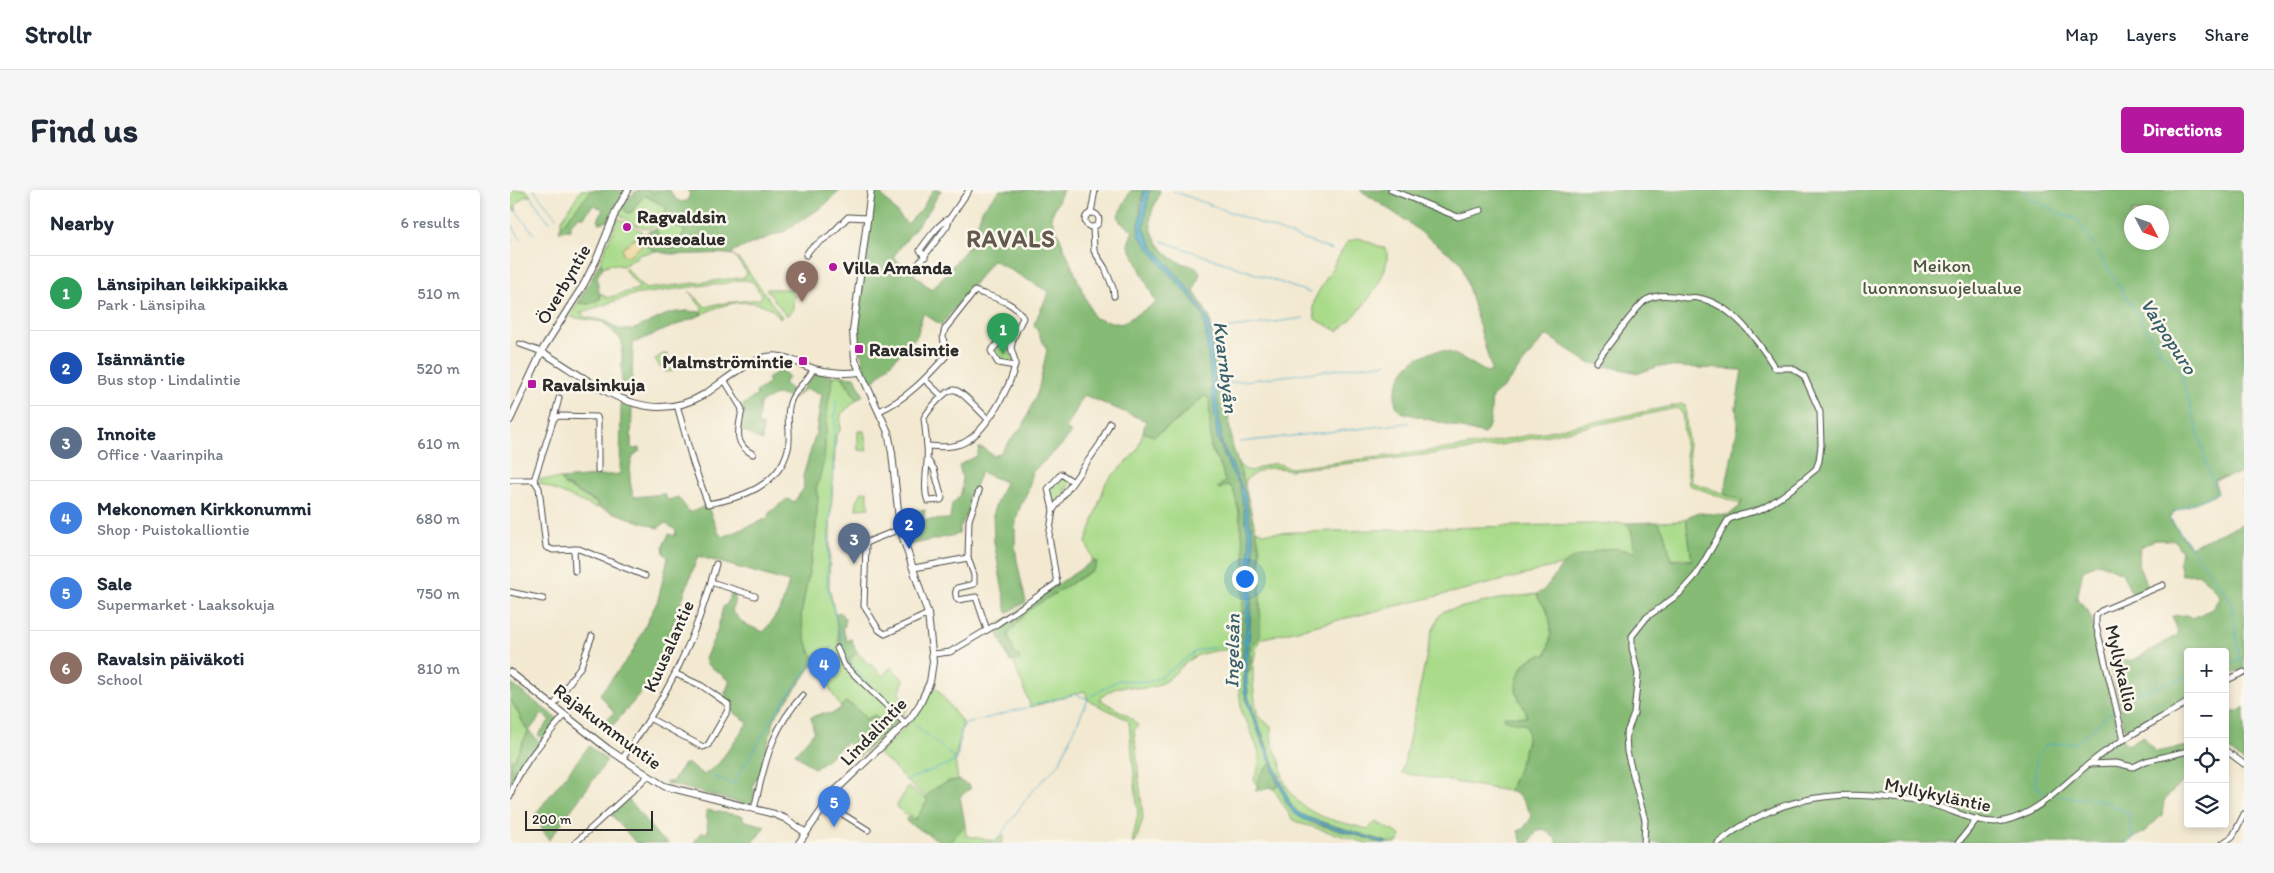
<!DOCTYPE html>
<html lang="en">
<head>
<meta charset="utf-8">
<style>
  body { margin:0; font-family:Itim,sans-serif; background:#f6f6f7; color:#1f2937 }
  .controls { position:absolute; right:15px; bottom:15px; display:grid; overflow:hidden; border-radius:5px; box-shadow:0 2px 8px #0003 }
  .controls button { width:45px; height:45px; display:grid; place-items:center; padding:0; border:0; border-bottom:1px solid #e0e1e3; background:#fff; color:#1f2937; font:25px sans-serif }
  .compass { position:absolute; left:1614px; top:15px; width:45px; height:45px; border-radius:50%; background:#fff; box-shadow:0 2px 8px #0003; rotate:131deg }
  .scale { position:absolute; left:15px; bottom:12px; width:128px; box-sizing:border-box; padding-left:5px; border:2px solid #2b2b2b; border-top:0; font-size:14px; line-height:18px; white-space:nowrap; color:#2b2b2b; -webkit-text-stroke:4px #fbf7ec; paint-order:stroke }
  .you { position:absolute; left:734px; top:388px; width:18px; height:18px; margin:-12px; border:4px solid #fff; border-radius:50%; background:#1a73e8; box-shadow:0 0 0 8px #1a73e833 }
  .badge { display:grid; place-items:center; width:32px; height:32px; border-radius:50%; background:#b5179e; color:#fff; font-size:16px; font-weight:700 }
  .pin { position:absolute; translate:-50% -41px; filter:drop-shadow(0 1px 2px #0008) }
  .pin::after { content:''; position:absolute; top:26px; width:18px; height:15px; background:inherit; clip-path:polygon(0 0,100% 0,50% 100%) }
  .list { margin:0; padding:0; list-style:none }
  h2 { display:flex; justify-content:space-between; align-items:center; height:65px; margin:0; padding:0 20px; font-size:21px }
  h2 small { font-size:16px; font-weight:400; color:#747a83 }
  .list li { display:grid; grid-template-columns:32px 1fr auto; gap:15px; align-items:center; box-sizing:border-box; height:75px; padding:0 20px; border-top:1px solid #e0e1e3 }
  .list b { display:block; font-size:19px; white-space:nowrap }
  .list p { margin:0; font-size:16px; white-space:nowrap; color:#747a83 }
  .list em { font-size:16px; font-style:normal; color:#747a83 }
  .icon { flex:none; width:28px; height:28px; fill:none; stroke:currentColor; stroke-width:2; stroke-linecap:round; stroke-linejoin:round }
  .map { position:relative; flex:none; width:1734px; height:653px; overflow:hidden; border-radius:5px }
  header { display:flex; align-items:center; gap:30px; box-sizing:border-box; height:70px; padding:0 25px; background:#fff; border-bottom:1px solid #e0e1e3 }
  header strong { font-size:24px }
  nav { display:flex; gap:28px; margin-inline-start:auto; font-size:18px }
  .intro { display:flex; align-items:center; justify-content:space-between; box-sizing:border-box; height:120px; padding:0 30px }
  h1 { margin:0; font-size:35px }
  .button { padding:12px 22px; border-radius:5px; background:#b5179e; color:#fff; font-size:18px; font-weight:700 }
  main { display:flex; gap:30px; padding:0 30px }
  aside { flex:1; background:#fff; border-radius:5px; box-shadow:0 2px 8px #0003 }
  .map>svg:first-child { display:block }
  .green { fill:#a9db8a; stroke:#6a835a }
  .forest { fill:#86bb76; stroke:#587350; fill-rule:evenodd }
  .sand { fill:#eeda9e; stroke:#8c8264 }
  .water { fill:#4aacc9; stroke:#3a6c7a }
  .lines { fill:none; stroke-linecap:round; stroke-linejoin:round }
  .stream { stroke:#4aacc9; stroke-width:1 }
  .minor-casing { stroke:#494844; stroke-width:7 }
  .tertiary-casing { stroke:#494844; stroke-width:8 }
  .minor { stroke:#fff; stroke-width:5 }
  .tertiary { stroke:#fff; stroke-width:6 }
  .poi-dot { fill:#b5179e; stroke:#fbf7ec; stroke-width:2 }
  .labels { text-anchor:middle; stroke-width:5; stroke-linejoin:round; paint-order:stroke }
  .poi-label { font-size:19px; font-weight:bold; fill:#2b2b2b; stroke:#fbf7ec; text-anchor:start }
  .park-label { font-size:19px; fill:#4a5743; stroke:#fbf7ec }
  .street-label { font-size:19px; fill:#2b2b2b; stroke:#fbf7ec }
  .water-label { font-size:20px; font-style:italic; fill:#375f6a; stroke:#fbf7ec }
  .district-label { font-size:24px; font-weight:bold; letter-spacing:1px; fill:#63584c; stroke:#fbf7ec }
</style>
</head>
<body>
<header>
<strong>Strollr</strong>
<nav><a>Map</a><a>Layers</a><a>Share</a></nav>
</header>
<div class="intro"><h1>Find us</h1><a class="button">Directions</a></div>
<main>
<aside>
<h2>Nearby<small>6 results</small></h2>
<ul class="list">
<li><span class="badge" style="background:#2e9e5b">1</span><div><b>Länsipihan leikkipaikka</b><p>Park · Länsipiha</p></div><em>510 m</em></li>
<li><span class="badge" style="background:#1a4fb4">2</span><div><b>Isännäntie</b><p>Bus stop · Lindalintie</p></div><em>520 m</em></li>
<li><span class="badge" style="background:#5c6f8a">3</span><div><b>Innoite</b><p>Office · Vaarinpiha</p></div><em>610 m</em></li>
<li><span class="badge" style="background:#3f7fe0">4</span><div><b>Mekonomen Kirkkonummi</b><p>Shop · Puistokalliontie</p></div><em>680 m</em></li>
<li><span class="badge" style="background:#3f7fe0">5</span><div><b>Sale</b><p>Supermarket · Laaksokuja</p></div><em>750 m</em></li>
<li><span class="badge" style="background:#8d6e63">6</span><div><b>Ravalsin päiväkoti</b><p>School</p></div><em>810 m</em></li>
</ul>
</aside>
<div class="map">
<svg width="1734" height="653" viewBox="0 0 1734 653">
  <rect width="100%" height="100%" fill="#fbf7ec"/>
  <filter id="ink" filterUnits="userSpaceOnUse"><feTurbulence type="fractalNoise" baseFrequency=".02" numOctaves="2"/><feDisplacementMap in="SourceGraphic" scale="10" xChannelSelector="R" yChannelSelector="G"/><feConvolveMatrix kernelMatrix="1 2 1 2 8 2 1 2 1" color-interpolation-filters="sRGB"/></filter>
  <filter id="wash" filterUnits="userSpaceOnUse"><feTurbulence type="fractalNoise" baseFrequency=".0096" numOctaves="4" result="noise"/><feDisplacementMap in="SourceGraphic" scale="20" xChannelSelector="R" yChannelSelector="G"/><feGaussianBlur stdDeviation="1.12" result="paint"/><feColorMatrix in="noise" values="0 0 0 0 0 0 0 0 0 0 0 0 0 0 0 0 0 1.4 0 .05"/><feComposite in="paint" operator="in"/></filter>
  <g filter="url(#wash)">
    <rect width="100%" height="100%" fill="#f3e9d1"/>
    <g class="green">
      <path d="M0,0H16L21,6H15L6,14V22L0,15Z"/>
      <path d="M71,0H82L51,36V31Z"/>
      <path d="M134,5L157,18L153,26L156,30L138,39L123,34L109,24L113,16L118,23L123,21L126,15Z"/>
      <path d="M108,28L132,41L127,48L122,50L118,66L130,57L133,52L146,61L131,64L113,76L100,74L93,77L90,72Z"/>
      <path d="M160,33L175,41L164,59L152,55L146,40L139,41Z"/>
      <path d="M849,48L876,59C884,84 846,127 828,141L805,129L803,117L805,108L837,52Z"/>
      <path d="M223,64L232,73L272,127L270,128C253,103 213,112 191,125L192,118L179,101L196,117L207,114L250,109L252,106L243,92C231,86 216,96 203,94L123,105L70,123L75,127L96,131L93,132L60,127L68,113L79,114L90,109L91,103L97,108L128,99L129,97L114,79L116,78L135,99L235,87L237,83Z"/>
      <path d="M256,99H287L282,103L285,107L283,111V118L279,125L275,124Z"/>
      <path d="M490,155L498,158L504,170L501,174L489,171L484,163Z"/>
      <path d="M153,164H157L163,181L155,182L154,177H150L145,169Z"/>
      <path d="M322,186H332L347,210L331,224L330,241L326,245L320,336L319,397L326,430L329,456L335,470L340,471L347,462L359,475L361,474L373,486L381,477L394,490L389,504L400,515L390,529L383,530L376,534L371,533L363,526L356,529L345,517L336,512L331,518L305,473L307,469C296,463 292,437 291,425L305,349L308,307L306,300L314,270L318,213L322,196Z"/>
      <path d="M694,206L700,208L701,258L712,279L715,292L708,297L709,299L718,295L723,298L729,322L735,367L731,442L734,501L738,516L761,574C752,580 748,587 748,597L753,600L745,601L747,597L744,589L748,579L749,563L738,534L732,525L727,482L728,474L724,460C713,459 692,462 682,468C669,477 661,490 646,496C620,505 618,485 589,509L620,527L628,536L624,540L633,629L625,653H622L628,624L619,532L616,529L578,510L575,501L521,517L503,471L510,469L509,467L505,465L498,445L517,421L584,379L587,372L583,371L576,352L596,292L627,261L633,242L644,246L667,231Z"/>
      <path d="M1172,214L1175,215L1181,292L1232,310L1230,314L1179,295L1172,222L1167,218L976,258L780,280C758,276 755,277 736,289L735,296L728,273C741,288 745,277 761,274C768,273 774,276 781,278L975,254Z"/>
      <path d="M348,241H354L357,261L348,260Z"/>
      <path d="M551,286L560,291L557,300L554,299L556,302L544,315L540,299Z"/>
      <path d="M29,289H51L54,295L88,314V317L86,318L31,294Z"/>
      <path d="M357,301L359,318L346,319L347,309L352,302Z"/>
      <path d="M1176,329L1182,370L1170,368L1161,370C1158,356 1157,344 1147,332L1170,331Z"/>
      <path d="M1115,333L1121,339L1126,359L1123,363C1095,352 1080,364 1054,374C1043,378 1031,378 1019,384L750,449C739,474 743,501 748,526L761,536L762,553L770,571L773,588L768,584L738,506L737,485L740,480L742,456L750,446V359L746,340L754,343Z"/>
      <path d="M1027,404C1029,412 1034,414 1037,421C1044,436 1041,450 1036,465C1032,466 1028,466 1024,467C1011,472 1003,493 1008,505C1010,513 1016,518 1017,527L994,526C1000,529 1012,532 1016,536C1023,544 1005,586 1001,597L998,601L892,583L921,444L929,426L934,421L994,408Z"/>
      <path d="M422,492L454,535L452,538L445,570L448,590L439,591L416,606C394,593 388,577 368,564C392,542 411,523 422,492Z"/>
      <path d="M0,508L18,542L5,568L0,571Z"/>
      <path d="M773,589C791,628 821,629 858,639L866,632L891,645L887,653H880L791,625L781,615L771,591Z"/>
      <path d="M769,593L779,616L801,633L873,653H856L789,633L782,629L764,599Z"/>
      <path d="M398,597L418,610L405,630L386,617Z"/>
      <path d="M455,635L456,646L485,651L494,645L492,653H439Z"/>
    </g>
    <g class="forest">
      <path d="M82,0H114L98,31L89,33L88,30L93,19L83,15L74,27H68L61,34V40L49,41L51,36Z"/>
      <path d="M127,0H160C164,7 167,14 177,11L180,4L178,0H331L312,17L275,41L223,61L222,65C199,59 144,75 130,48C134,42 140,41 146,40L152,49V55L164,59L175,41L156,30L153,26L157,18L135,5L126,15L123,21L119,23L115,21L113,16Z"/>
      <path d="M365,0H370V3L397,34L411,20L423,0H431L420,19L383,67L422,100L460,55L473,18L490,0H553L541,27L584,128L611,134L646,113L618,54L623,40L610,32L608,25L621,0H634L630,16L631,33L628,39L661,86L680,106L694,127L708,250L720,279L730,296L740,355L734,485L732,477L731,442L735,367L729,322L723,299L718,295L709,299L708,297L715,292L712,279L701,258L699,208L694,206L666,231L644,246L633,242L636,231L574,205L556,239L561,242L553,254L521,283C522,301 510,311 507,327C501,355 510,384 516,412L497,423L484,352L483,322L495,292L471,282L464,299L459,304L458,311L460,316L449,340V344L400,355L392,335L390,320H415L414,330L440,329L442,314C456,303 453,291 449,275L467,266L469,258H473L484,266L490,263L514,234L528,201L537,160L524,134L539,102L483,70L431,135L413,123L407,146L360,195C352,178 353,170 350,155H348L347,144Z"/>
      <path d="M639,0H650C649,9 642,17 641,26C638,42 651,62 665,70C672,74 680,75 687,78L690,83L684,101L700,128L709,186L715,199L722,254L735,296L750,359V446C735,460 746,474 737,485L744,367L743,346L734,301L712,254L699,131L678,98L643,57L634,39Z"/>
      <path d="M850,0H1734V311L1731,283L1704,290L1708,302L1706,304L1664,322L1659,328L1680,357L1734,333V478L1715,487V462H1678V507L1615,542L1600,472L1624,470L1669,444L1662,426L1677,425L1682,428L1702,419L1710,407L1699,393L1688,384L1672,385L1669,370L1672,362L1664,350H1645L1630,357L1628,375L1638,397L1622,404L1612,383L1589,373L1573,380L1567,409L1577,419L1581,428L1610,547L1618,555L1633,546L1645,562L1678,556V588L1660,603L1654,611L1652,625L1634,642L1616,653H1047L1046,649L1034,639L1027,641L1019,653H1012L1008,641L1013,639L1022,627C1017,616 1011,603 998,601L1001,597C1006,583 1024,546 1015,534L994,530L993,528L1000,526L1017,527C1016,518 1010,513 1007,505C1002,488 1017,463 1036,465C1041,450 1043,436 1037,421C1034,414 1029,412 1027,404L1034,400L1054,373L1066,367L1100,358L1125,362L1121,339L1115,333L1147,332C1157,343 1158,356 1161,370H1182L1176,329L1179,326L1189,323L1219,325L1229,317L1232,311L1214,304L1228,236L1226,217L1232,180L1149,176L1129,183L1077,172L1038,146H1035L994,197L982,207C980,220 983,234 974,244L891,222C877,211 890,183 900,174C906,167 923,160 932,161C947,162 964,176 977,182H981V177L951,72L895,30ZM1622,22H1652V52H1622Z"/>
      <path d="M90,72L93,77L87,87L90,109L79,114L68,113Z"/>
      <path d="M176,121L190,122L191,125L123,153L122,205L112,202V151L93,132L96,131L108,139L122,140L160,123Z"/>
      <path d="M272,180L279,187L274,193L281,199L278,207L267,204L250,213L248,235H253L252,251L230,239L229,231L235,226L233,215L247,205L246,202L259,193L257,188Z"/>
      <path d="M306,183L322,186V196L318,213L314,270L306,300L308,307L305,349L291,425L294,443L301,464L307,469L265,527L248,589H245L242,599L245,600L242,613L239,615L156,593V591L162,592L174,574H178L194,585L209,573L238,532L220,520V513L216,511L215,503L220,491L197,474L195,469L207,441L213,417L217,414L221,403L226,404L222,421L234,434L254,442L271,418L279,392L188,366L146,481L125,510L103,535L96,537L93,535L94,531L104,523L90,504L122,463L148,410L158,368L154,364L153,356L159,344L165,346L166,340L155,333L148,338L88,317V313L54,294L51,289L110,284L111,214L122,215L121,257L123,259L130,258V261C116,266 119,296 124,307L154,304L158,310L168,307L180,323L197,315L209,344L213,347L258,328L259,323L277,309L284,312L294,298L293,286L306,243L312,204L296,199L284,208Z"/>
      <path d="M332,186L345,187L353,205L347,210Z"/>
      <path d="M583,371L587,372L584,379L517,421L498,445L505,465H508L510,470L500,472L485,436Z"/>
      <path d="M330,422L335,429V436L332,437L337,451L341,449L347,462L340,468L341,477C328,461 330,443 325,424Z"/>
      <path d="M0,493L48,529L33,550L28,545L40,530L32,524L19,541L30,553L0,596V571L5,568L18,542L0,508Z"/>
      <path d="M335,512L345,517L356,529L365,525L371,533L376,534L386,527L390,529L349,567L337,552L305,579L285,564L304,542L301,527L313,523L322,524L331,518Z"/>
      <path d="M1734,517V572L1715,557V524L1729,521Z"/>
      <path d="M79,556L97,571L39,650L24,626Z"/>
      <path d="M761,573L768,596L764,599L759,597L753,600L749,599C744,587 755,580 761,573Z"/>
      <path d="M448,590L460,596V599L450,606L455,635L439,653H433L397,632L396,629L400,626L405,630L418,610L415,608C421,598 437,591 448,590Z"/>
      <path d="M118,609L149,647L159,653H126L101,624Z"/>
      <path d="M196,620L233,626V630L255,636L243,653H184L190,643H198Z"/>
    </g>
    <path class="sand" d="M130,45H132L131,48L133,52L130,57L118,66L113,65L112,59Z"/>
    <path class="water" d="M634,0H639L634,39L643,57L678,98L699,131L712,254L734,301L744,353L737,482L738,506L743,522L769,587L781,615L787,622L802,629L880,653H873L795,630L783,623L776,612L738,516L734,501V461L740,355L730,296L720,279L707,245L694,127L680,106L651,74L628,44Z"/>
    <g class="lines">
      <g class="stream">
        <path d="M24,0L46,27"/>
        <path d="M1514,0L1520,10L1531,13L1549,23L1567,29L1650,161L1671,183L1700,285L1708,302L1664,322"/>
        <path d="M663,1L822,60"/>
        <path d="M20,6L40,33"/>
        <path d="M4,18L24,44"/>
        <path d="M0,32L11,49"/>
        <path d="M0,47L3,51"/>
        <path d="M652,51L800,103"/>
        <path d="M709,140L793,128"/>
        <path d="M718,193L877,173"/>
        <path d="M730,252L899,233"/>
        <path d="M1659,327L1721,411L1730,470"/>
        <path d="M320,339L326,210"/>
        <path d="M319,343L317,394L335,466L355,491L392,523"/>
        <path d="M1715,475L1734,469"/>
        <path d="M581,506L609,490L640,492L655,484L686,461L736,450"/>
        <path d="M1607,515L1615,507L1678,487"/>
        <path d="M402,532L447,570L452,535L522,516"/>
        <path d="M248,553L266,522L303,471L322,456"/>
        <path d="M202,586L223,594L247,555"/>
        <path d="M397,590L446,571"/>
        <path d="M1539,604L1534,603L1525,595L1526,568L1537,554L1566,553L1603,520"/>
        <path d="M1549,606L1596,611L1604,617L1618,622L1623,648L1616,653"/>
        <path d="M485,653L521,602L549,574L578,509L565,504L526,514"/>
      </g>
    </g>
  </g>
  <g filter="url(#ink)">
    <g class="lines">
      <g class="minor-casing">
        <g id="minor">
          <path d="M881,0L948,27L971,20"/>
          <path d="M581,23L585,0"/>
          <circle cx="582" cy="30" r="7"/>
          <path d="M583,37L584,61L595,78L603,98L604,106"/>
          <path d="M296,65L300,59L320,45L338,27L358,28"/>
          <path d="M415,67L410,60C418,49 428,34 440,28L459,0"/>
          <path d="M404,80L437,36L440,28"/>
          <path d="M10,154L32,162"/>
          <path d="M502,154L488,153L481,161L488,173L505,176"/>
          <path d="M1086,172C1094,162 1128,114 1136,110C1149,103 1163,106 1176,108C1180,108 1184,107 1188,108C1223,114 1248,151 1265,178H1282L1294,186L1310,222L1311,255L1309,271L1306,279C1289,293 1271,309 1251,319C1240,324 1228,324 1218,330L1186,385L1169,404L1137,427L1122,446V458L1128,484L1124,524L1116,545L1117,562L1135,630L1134,653"/>
          <path d="M415,190L432,206"/>
          <path d="M215,191L232,219C229,238 222,254 243,264"/>
          <path d="M167,215L183,273L198,314C231,308 269,296 278,259C282,244 275,228 280,213C284,199 298,192 303,179"/>
          <path d="M369,221C397,209 416,188 436,166L433,146L435,139L465,101C481,107 505,111 513,128C509,136 503,147 501,156C501,163 506,168 505,175C500,198 477,240 455,252C444,258 430,257 417,256L414,228C418,221 436,198 445,200C452,201 471,223 478,229"/>
          <path d="M44,228L49,208"/>
          <path d="M417,256C419,271 412,300 418,311L431,310L432,308L424,279L419,272"/>
          <path d="M88,280V231L87,227L50,226L44,228L24,290L29,298L36,357L43,360L69,359L135,386"/>
          <path d="M0,290H24"/>
          <path d="M543,320L538,299L551,284L562,291"/>
          <path d="M390,339L360,351L356,354L354,416L369,440L375,444L418,424"/>
          <path d="M64,359L65,381"/>
          <path d="M458,368L464,385V394L447,398C445,402 445,407 448,410L466,407L477,440"/>
          <path d="M404,378L458,368L459,330L469,301"/>
          <path d="M201,392L245,406"/>
          <path d="M0,402L33,409"/>
          <path d="M327,458L334,475L396,534"/>
          <path d="M424,464L440,462L487,434L547,393L539,347L543,320L590,254L600,233"/>
          <path d="M1715,491L1734,482"/>
          <path d="M44,515L71,476L82,446"/>
          <path d="M141,529L193,557L198,555L218,520V514L215,512L192,496L166,484"/>
          <path d="M1614,550L1586,435V426L1591,421L1653,395"/>
          <path d="M1715,560L1734,574"/>
          <path d="M112,569C158,505 186,450 206,374"/>
          <path d="M1579,574L1606,573L1623,577L1636,571L1678,561"/>
          <path d="M0,607C7,578 36,547 55,525"/>
          <path d="M315,613L358,640"/>
          <path d="M244,619C255,574 260,540 293,505"/>
          <path d="M65,653L137,587"/>
          <path d="M1208,653C1261,610 1317,599 1383,608C1397,610 1411,611 1424,615C1445,621 1471,636 1494,631C1534,622 1560,586 1593,563C1620,544 1650,529 1678,512"/>
          <path d="M1448,653L1467,629"/>
          <path d="M1713,653L1723,646L1734,624"/>
        </g>
      </g>
      <g class="tertiary-casing">
        <g id="tertiary">
          <path d="M32,162C83,191 133,241 195,204C212,193 237,171 257,167C273,163 289,174 304,179C320,183 333,184 349,182"/>
          <path d="M0,230L34,157L74,94L87,68L106,21L118,0"/>
          <path d="M0,482L98,559L154,596L264,624L276,629L296,643"/>
          <path d="M289,653L325,601L400,529L410,514L420,492L423,472L418,424L390,339L382,263L378,242L345,170L343,141L361,0"/>
        </g>
      </g>
      <use href="#minor" class="minor"/>
      <use href="#tertiary" class="tertiary"/>
    </g>
  </g>
  <g class="poi-dot">
    <circle cx="117" cy="37" r="5"/>
    <circle cx="323" cy="77" r="5"/>
    <rect x="344" y="154" width="10" height="10" rx="2.5"/>
    <rect x="288" y="166" width="10" height="10" rx="2.5"/>
    <rect x="17" y="189" width="10" height="10" rx="2.5"/>
  </g>
  <g class="labels">
    <g class="poi-label">
      <text x="127" y="33">Ragvaldsin<tspan x="127" dy="22">museoalue</tspan></text>
      <text x="333" y="84">Villa Amanda</text>
      <text x="359" y="166">Ravalsintie</text>
      <text x="283" y="178" text-anchor="end">Malmströmintie</text>
      <text x="32" y="201">Ravalsinkuja</text>
    </g>
    <g class="park-label">
      <text x="1432" y="82">Meikon<tspan x="1432" dy="22">luonnonsuojelualue</tspan></text>
    </g>
    <g class="street-label">
      <text transform="translate(53 94) rotate(-60)" y="7">Överbyntie</text>
      <text transform="translate(158 456) rotate(-66)" y="7">Kuusalantie</text>
      <text transform="translate(1612 478) rotate(77)" y="7">Myllykallio</text>
      <text transform="translate(98 536) rotate(37)" y="7">Rajakummuntie</text>
      <text transform="translate(363 541) rotate(-46)" y="7">Lindalintie</text>
      <text transform="translate(1428 604) rotate(12)" y="7">Myllykyläntie</text>
    </g>
    <g class="water-label">
      <text transform="translate(1659 146) rotate(57)" y="7">Vaipopuro</text>
      <text transform="translate(716 177) rotate(83)" y="7">Kvarnbyån</text>
      <text transform="translate(722 461) rotate(-89)" y="7">Ingelsån</text>
    </g>
    <g class="district-label">
      <text x="501" y="57">RAVALS</text>
    </g>
  </g>
</svg>
<div class="controls">
<button>+</button>
<button>−</button>
<button><svg class="icon" aria-label="locate" viewBox="0 0 24 24"><circle cx="12" cy="12" r="6"/><path d="M12 2v4M12 18v4M2 12h4M18 12h4"/></svg></button>
<button><svg class="icon" aria-label="layers" viewBox="0 0 24 24"><path d="M12 4l9 5-9 5-9-5zM3 14l9 5 9-5"/></svg></button>
</div>
<svg class="compass" viewBox="-18 -18 36 36"><path d="M0-13l5 13h-10z" fill="#e53935"/><path d="M0 13l5-13h-10z" fill="#747a83"/></svg>
<div class="scale">200 m</div>
<div class="you"></div>
<div class="pin badge" style="left:493px;top:164px;background:#2e9e5b">1</div>
<div class="pin badge" style="left:399px;top:359px;background:#1a4fb4">2</div>
<div class="pin badge" style="left:344px;top:374px;background:#5c6f8a">3</div>
<div class="pin badge" style="left:314px;top:499px;background:#3f7fe0">4</div>
<div class="pin badge" style="left:324px;top:637px;background:#3f7fe0">5</div>
<div class="pin badge" style="left:292px;top:112px;background:#8d6e63">6</div>
</div>
</main>
</body>
</html>
